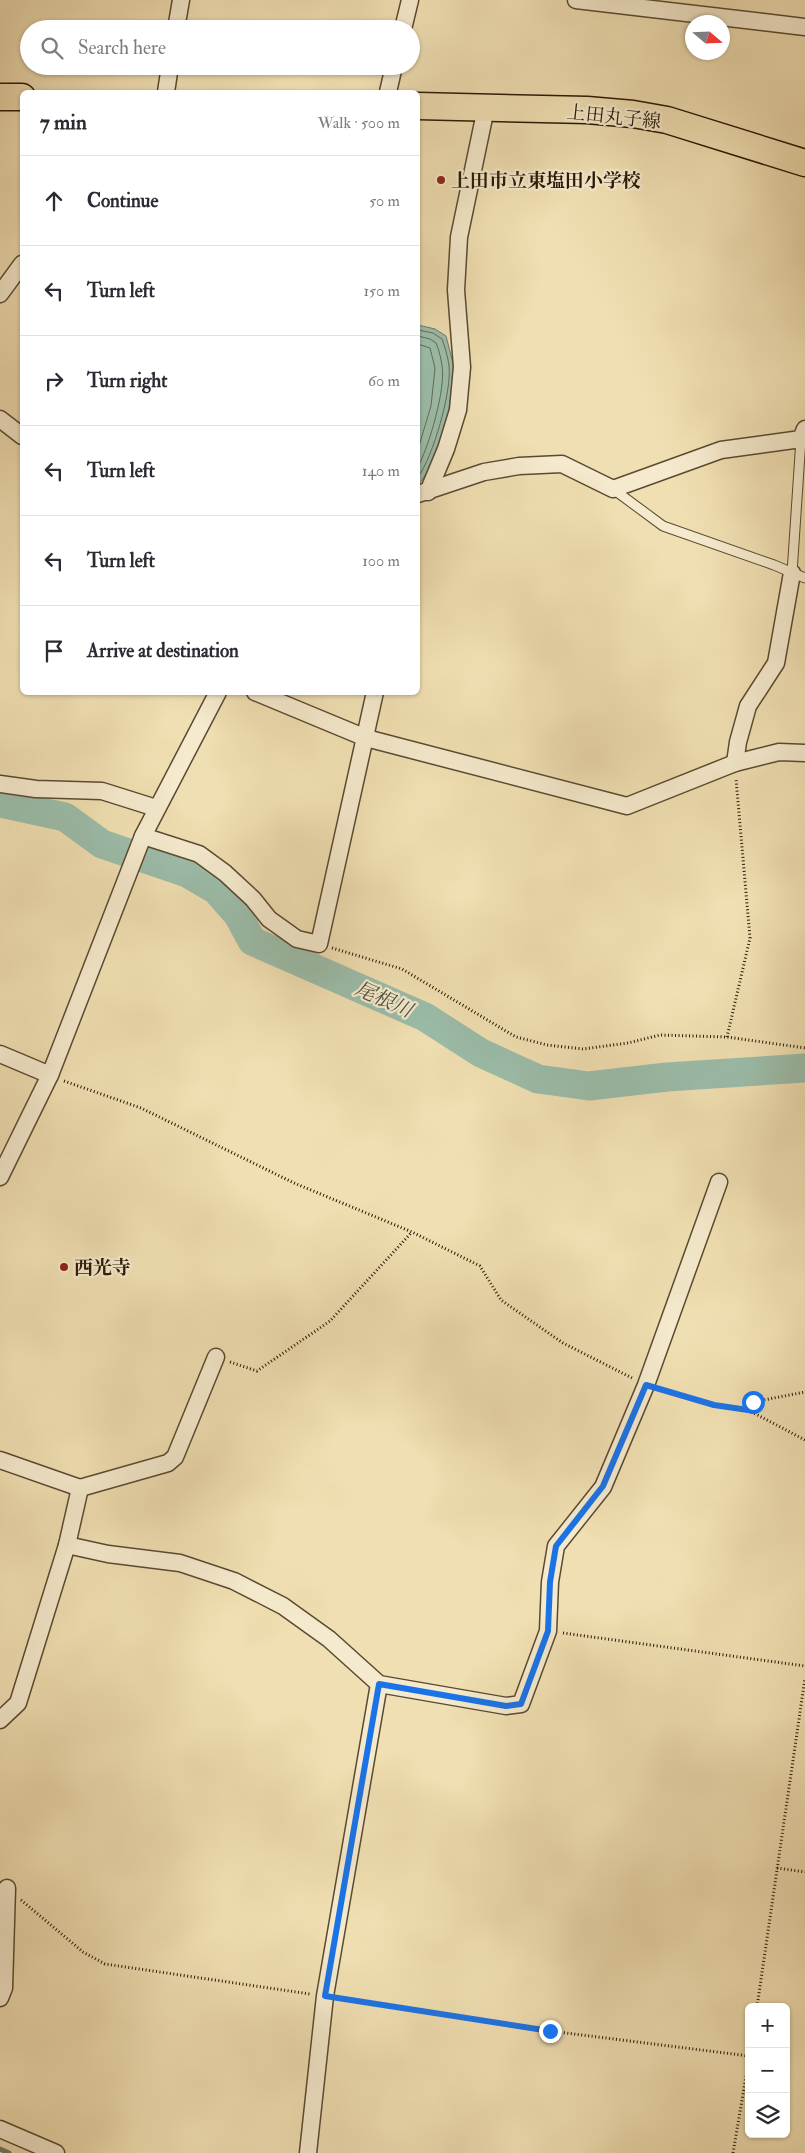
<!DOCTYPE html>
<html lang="en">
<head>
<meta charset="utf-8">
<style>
  body { margin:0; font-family:"IM FELL Double Pica","Noto Serif JP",serif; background:#f2f2f3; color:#2b2b33 }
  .controls { position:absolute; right:15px; bottom:15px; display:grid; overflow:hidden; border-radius:8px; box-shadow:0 1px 4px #0004 }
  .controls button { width:45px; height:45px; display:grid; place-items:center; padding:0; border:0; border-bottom:1px solid #e1e1e2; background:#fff; color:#2b2b33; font:25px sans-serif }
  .compass { position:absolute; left:685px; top:15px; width:45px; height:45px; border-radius:50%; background:#fff; box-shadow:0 1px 4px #0004; rotate:109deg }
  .stop { position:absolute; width:15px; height:15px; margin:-11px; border:4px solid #1a73e8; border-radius:50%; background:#fff }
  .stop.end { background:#1a73e8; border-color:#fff; box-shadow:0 1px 5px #0008 }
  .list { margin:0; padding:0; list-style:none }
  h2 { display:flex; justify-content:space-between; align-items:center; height:65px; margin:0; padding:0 20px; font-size:21px }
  h2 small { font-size:16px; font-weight:400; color:#7c7c81 }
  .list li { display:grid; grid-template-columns:32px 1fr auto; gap:15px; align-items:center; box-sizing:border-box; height:90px; padding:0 20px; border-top:1px solid #e1e1e2 }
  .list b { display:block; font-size:19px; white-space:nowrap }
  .list em { font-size:16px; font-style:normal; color:#7c7c81 }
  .icon { flex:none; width:28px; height:28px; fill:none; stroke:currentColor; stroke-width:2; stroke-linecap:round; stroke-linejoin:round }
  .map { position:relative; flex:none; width:805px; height:2153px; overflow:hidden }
  .search { position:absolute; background:#fff; box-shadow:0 1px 4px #0004; left:20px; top:20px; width:400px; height:55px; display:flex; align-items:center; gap:12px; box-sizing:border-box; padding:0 18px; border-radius:28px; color:#7c7c81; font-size:19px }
  .panel { position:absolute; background:#fff; box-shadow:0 1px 4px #0004; left:20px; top:90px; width:400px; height:605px; border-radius:8px }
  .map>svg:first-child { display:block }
  .water { fill:#9bbdaa; stroke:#6d7b68 }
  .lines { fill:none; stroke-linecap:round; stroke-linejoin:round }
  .shore { stroke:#626a57; stroke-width:1 }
  .stream { stroke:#6d7b68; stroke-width:5 }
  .river { stroke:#9bbdaa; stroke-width:29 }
  .lane-casing { stroke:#5a4a30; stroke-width:11 }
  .street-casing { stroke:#5a4a30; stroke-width:19 }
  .primary-casing { stroke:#281804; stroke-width:29 }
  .path { stroke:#281804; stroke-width:3; stroke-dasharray:1 2.5; stroke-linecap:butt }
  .lane { stroke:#f5eacd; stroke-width:9 }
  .street { stroke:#f5eacd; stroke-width:16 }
  .primary { stroke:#f0dfb2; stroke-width:26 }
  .route { stroke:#1a73e8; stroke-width:6 }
  .poi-dot { fill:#8f2418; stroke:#f5eacd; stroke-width:2 }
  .labels { text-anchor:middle; stroke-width:4.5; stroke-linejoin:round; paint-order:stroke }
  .street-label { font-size:19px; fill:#281804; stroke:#f5eacd }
  .poi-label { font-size:19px; font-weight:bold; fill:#281804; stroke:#f5eacd; text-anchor:start }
  .water-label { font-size:20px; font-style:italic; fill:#50523e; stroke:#f5eacd }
</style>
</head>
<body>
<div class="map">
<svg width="805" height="2153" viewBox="0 0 805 2153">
  <rect width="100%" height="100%" fill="#f0dfb2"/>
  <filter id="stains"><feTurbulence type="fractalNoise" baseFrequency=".004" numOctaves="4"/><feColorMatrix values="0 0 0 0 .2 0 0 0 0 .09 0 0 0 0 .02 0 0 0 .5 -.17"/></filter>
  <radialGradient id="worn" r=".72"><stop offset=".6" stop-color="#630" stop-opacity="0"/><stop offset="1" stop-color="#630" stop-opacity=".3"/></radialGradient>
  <path class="water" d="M418,325L435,329L446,336L454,367L449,409L439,447L428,472L418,485Z"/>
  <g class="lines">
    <g class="shore">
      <path d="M418,330L433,333L442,339C445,347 448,357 449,366C452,391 433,457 418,477"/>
      <path d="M418,336L430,339L436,343C439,350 441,358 442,366C446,389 429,446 418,467"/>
      <path d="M418,344L430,348L435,368L431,406L418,449"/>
    </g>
    <path class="stream" d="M0,2149L9,2153"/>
    <path class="river" d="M0,803L65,817L102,844L187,873L216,890L238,915L252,941L425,1017L481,1053L538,1079L589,1086L667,1077L805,1068"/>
    <g class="lane-casing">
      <g id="lane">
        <path d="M613,489L663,526L774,565L805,578"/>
        <path d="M792,573L801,439"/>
      </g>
    </g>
    <g class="street-casing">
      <g id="street">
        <path d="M576,0L805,27"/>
        <path d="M176,29L181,0"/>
        <path d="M403,29L410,0"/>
        <path d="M166,92L170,66"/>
        <path d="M388,92L394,66"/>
        <path d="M0,294L22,264"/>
        <path d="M0,419L22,436"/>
        <path d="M428,492L446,449L458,410L462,367L456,290L459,237L486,108"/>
        <path d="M418,494L484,472L519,466L562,464L613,489L721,450L801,439L805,429"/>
        <path d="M255,692L366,738L627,806L735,763L779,752L805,753"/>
        <path d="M735,763L738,742L748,706L776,663L792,573"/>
        <path d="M0,784L36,789L102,791L156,808"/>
        <path d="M143,836L199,854L225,873L253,899L269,919L297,939L319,944L375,692"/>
        <path d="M0,1054L50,1075"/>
        <path d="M0,1177L50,1075L143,836L218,692"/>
        <path d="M0,1460L80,1488L67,1545L18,1703L0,1720"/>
        <path d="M80,1488L168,1463L175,1457L216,1357"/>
        <path d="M67,1545L108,1554L180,1563L234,1581L283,1606L329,1639L379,1684L506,1706L521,1704L548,1631L550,1582L556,1546L603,1487L646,1385L719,1182"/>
        <path d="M0,1998L4,1988L7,1888"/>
        <path d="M0,2129L56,2153"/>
        <path d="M308,2153L325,1996L379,1684"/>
      </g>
    </g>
    <g class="primary-casing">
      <g id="primary">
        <path d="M0,97H22"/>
        <path d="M418,106L587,110L633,114L667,120L805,163"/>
      </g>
    </g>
    <g class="path">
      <path d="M332,948L402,969L516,1037L547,1045L583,1049L628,1043L660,1035L727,1037L805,1048"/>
      <path d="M727,1037L750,938L736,779"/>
      <path d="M64,1081L141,1108L294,1183L412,1232L480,1266L501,1300L563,1343L634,1379"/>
      <path d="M230,1362L257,1371L330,1321L412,1232"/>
      <path d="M660,1389L714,1405L748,1410L805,1440"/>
      <path d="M748,1410L753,1402L805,1392"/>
      <path d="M563,1633L805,1666"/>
      <path d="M777,1868L805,1872"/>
      <path d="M21,1900L83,1952L105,1964L310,1994"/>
      <path d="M339,1998L550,2031L749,2056"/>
      <path d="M757,2007L805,1678"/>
      <path d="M733,2153L749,2059"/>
    </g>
    <use href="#lane" class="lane"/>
    <use href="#street" class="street"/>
    <use href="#primary" class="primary"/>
  </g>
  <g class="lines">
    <path class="route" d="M550,2031L325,1996L379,1684L506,1706L521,1704L548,1631L550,1582L556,1546L603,1486L646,1385L714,1405L748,1410L753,1402"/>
  </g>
  <g class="poi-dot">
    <circle cx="441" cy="180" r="5"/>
    <circle cx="64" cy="1267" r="5"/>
  </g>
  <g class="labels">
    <g class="street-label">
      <text transform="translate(614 116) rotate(6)" y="7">上田丸子線</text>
    </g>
    <g class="poi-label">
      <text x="451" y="187">上田市立東塩田小学校</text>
      <text x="74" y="1274">西光寺</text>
    </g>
    <g class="water-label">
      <text transform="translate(384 999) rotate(24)" y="7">尾根川</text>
    </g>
  </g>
  <rect width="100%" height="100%" filter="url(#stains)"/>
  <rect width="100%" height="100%" fill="url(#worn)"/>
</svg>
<div class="controls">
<button>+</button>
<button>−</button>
<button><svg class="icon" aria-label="layers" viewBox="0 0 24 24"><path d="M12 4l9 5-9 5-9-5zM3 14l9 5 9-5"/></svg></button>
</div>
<svg class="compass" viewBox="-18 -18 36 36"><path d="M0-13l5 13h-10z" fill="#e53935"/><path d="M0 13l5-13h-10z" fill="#7c7c81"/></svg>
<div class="stop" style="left:753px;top:1402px"></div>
<div class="stop end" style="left:550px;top:2031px"></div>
<div class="search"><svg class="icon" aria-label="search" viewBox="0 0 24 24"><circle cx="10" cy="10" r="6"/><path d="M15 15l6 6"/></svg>Search here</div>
<section class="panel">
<h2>7 min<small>Walk · 500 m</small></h2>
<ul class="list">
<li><svg class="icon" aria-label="ahead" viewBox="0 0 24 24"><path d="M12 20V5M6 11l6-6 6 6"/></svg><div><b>Continue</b></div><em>50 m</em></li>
<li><svg class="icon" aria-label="left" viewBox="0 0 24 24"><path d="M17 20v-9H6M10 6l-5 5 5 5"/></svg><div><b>Turn left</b></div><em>150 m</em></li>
<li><svg class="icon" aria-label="right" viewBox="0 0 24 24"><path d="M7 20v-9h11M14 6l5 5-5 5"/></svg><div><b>Turn right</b></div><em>60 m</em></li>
<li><svg class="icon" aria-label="left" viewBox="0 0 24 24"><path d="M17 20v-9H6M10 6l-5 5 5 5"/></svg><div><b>Turn left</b></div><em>140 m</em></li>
<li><svg class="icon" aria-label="left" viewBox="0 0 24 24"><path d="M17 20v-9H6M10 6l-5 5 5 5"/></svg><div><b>Turn left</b></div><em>100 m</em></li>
<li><svg class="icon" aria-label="arrive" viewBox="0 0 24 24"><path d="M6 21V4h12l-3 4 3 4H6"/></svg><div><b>Arrive at destination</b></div></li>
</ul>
</section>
</div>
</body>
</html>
